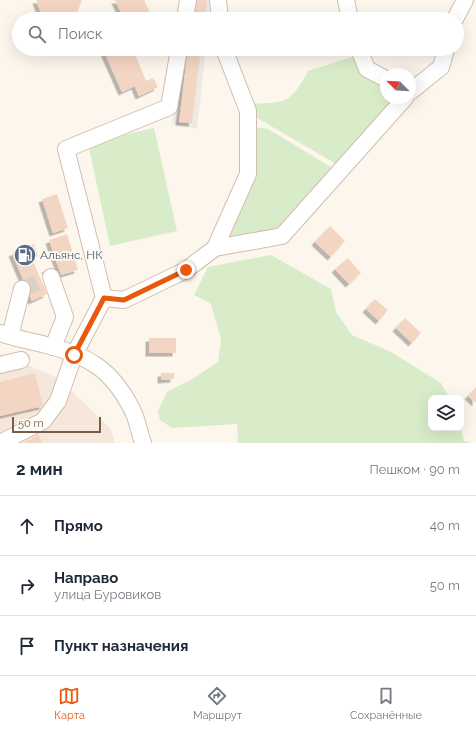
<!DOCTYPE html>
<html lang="ru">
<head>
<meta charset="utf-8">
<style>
  body { margin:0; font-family:Raleway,sans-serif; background:#f2f2f3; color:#1f2937 }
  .controls { position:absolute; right:12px; bottom:12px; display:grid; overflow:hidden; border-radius:8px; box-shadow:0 4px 16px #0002 }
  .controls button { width:36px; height:36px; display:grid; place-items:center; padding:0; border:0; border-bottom:1px solid #e0e1e3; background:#fff; color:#1f2937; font:20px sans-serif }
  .compass { position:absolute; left:380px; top:68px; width:36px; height:36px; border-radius:50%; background:#fff; box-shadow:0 4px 16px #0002; rotate:294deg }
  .scale { position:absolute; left:12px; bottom:10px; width:89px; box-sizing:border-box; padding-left:4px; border:2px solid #7a5c4d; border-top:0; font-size:11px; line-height:14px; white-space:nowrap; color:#7a5c4d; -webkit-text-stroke:3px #fffaf3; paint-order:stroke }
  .stop { position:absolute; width:12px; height:12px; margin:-9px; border:3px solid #ea580c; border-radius:50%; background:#fff }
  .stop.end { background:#ea580c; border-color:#fff; box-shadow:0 1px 4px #0008 }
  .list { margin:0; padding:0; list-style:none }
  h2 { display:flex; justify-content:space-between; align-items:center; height:52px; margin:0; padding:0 16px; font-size:17px }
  h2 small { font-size:13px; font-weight:400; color:#747a83 }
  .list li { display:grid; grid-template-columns:26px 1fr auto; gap:12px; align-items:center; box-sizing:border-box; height:60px; padding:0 16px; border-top:1px solid #e0e1e3 }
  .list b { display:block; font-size:15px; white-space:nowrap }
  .list p { margin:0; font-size:13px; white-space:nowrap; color:#747a83 }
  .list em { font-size:13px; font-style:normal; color:#747a83 }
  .icon { flex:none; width:22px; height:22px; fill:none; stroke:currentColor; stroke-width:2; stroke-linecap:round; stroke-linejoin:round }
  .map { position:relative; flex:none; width:476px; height:443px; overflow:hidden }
  .search { position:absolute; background:#fff; box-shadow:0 4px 16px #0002; left:12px; right:12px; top:12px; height:44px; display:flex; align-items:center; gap:10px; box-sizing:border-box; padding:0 14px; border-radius:22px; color:#747a83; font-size:15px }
  .sheet { height:232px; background:#fff }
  nav { display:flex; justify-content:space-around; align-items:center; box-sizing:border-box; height:56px; border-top:1px solid #e0e1e3; background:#fff; font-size:11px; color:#747a83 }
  nav a { display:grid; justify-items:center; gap:2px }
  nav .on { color:#ea580c }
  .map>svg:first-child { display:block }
  .residential { fill:#f5e8da }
  .industrial { fill:#efe9e4 }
  .green { fill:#d8ecc9 }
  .building { fill:#f3d5c3; filter:url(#shadow) }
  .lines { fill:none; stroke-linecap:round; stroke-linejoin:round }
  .minor-tunnel { stroke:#dcd0c4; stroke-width:16; stroke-dasharray:16 8; stroke-linecap:butt }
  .minor-casing { stroke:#d1beb0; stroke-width:18 }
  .minor { stroke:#fff; stroke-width:16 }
  .route { stroke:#ea580c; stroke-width:5 }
  .labels { text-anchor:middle; stroke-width:3.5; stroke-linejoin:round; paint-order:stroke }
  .service-label { font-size:12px; fill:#4e5e75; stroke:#fffaf3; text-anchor:start }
</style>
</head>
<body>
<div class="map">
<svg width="476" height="443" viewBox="0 0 476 443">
  <defs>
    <filter id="shadow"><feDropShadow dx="-3.5" dy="3.5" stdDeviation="0" flood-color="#0004"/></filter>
  </defs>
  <rect width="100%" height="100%" fill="#fdf6ec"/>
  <path class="residential" d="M0,353L58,378L111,429L115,443H0Z"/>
  <g class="industrial">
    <path d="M188,0H211L209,19H186Z"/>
    <path d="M182,49H206L197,129L172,124Z"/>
  </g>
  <g class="green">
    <path d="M355,56L386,82V98H391L390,106L340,166L257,118L253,114L250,104C261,103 278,104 287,99C295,95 304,79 308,71Z"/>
    <path d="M253,127L268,129L336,170L278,232L232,242L226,235Z"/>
    <path d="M154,128L177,231L110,246L88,143Z"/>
    <path d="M271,255L331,289L336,312L352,335L391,352L441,383L449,398H431V428H461L464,441L472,443H238L237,424L172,428L160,420L158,411L167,392L194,378L218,362L221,339L211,304L194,295L208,267Z"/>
  </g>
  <g class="building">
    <path d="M36,0H82L77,13L64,19H57L40,11Z"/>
    <path d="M115,0H144L153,19L160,15L161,19H124Z"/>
    <path d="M194,0H207L205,19H192Z"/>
    <path d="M103,49H133L146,81L153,78L158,87L139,96L135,86L122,92Z"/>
    <path d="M188,49H201L192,123L179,122Z"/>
    <path d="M57,194L68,228L53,233L42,199Z"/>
    <path d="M330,226L345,241L331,257L315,242Z"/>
    <path d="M67,234L78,270L61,275L49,240Z"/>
    <path d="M34,244L38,256L32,259L47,294L32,301L12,253Z"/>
    <path d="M348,258L361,273L349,284L335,269Z"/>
    <path d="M375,299L388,310L379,321L366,309Z"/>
    <path d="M405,318L421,333L412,343L396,328Z"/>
    <rect x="149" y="338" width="27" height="15"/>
    <path d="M35,373L43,406L0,416V382Z"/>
    <path d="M161,373H174V379L161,380Z"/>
    <path d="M476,387V403L468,396Z"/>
    <path d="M38,435L43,443H23Z"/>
  </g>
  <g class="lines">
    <path class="minor-tunnel" d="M22,289L51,277"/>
    <g class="minor-casing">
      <g id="minor">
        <path d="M218,0L220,19"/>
        <path d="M346,0L350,19"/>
        <path d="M185,19L188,0"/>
        <path d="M455,19L465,0"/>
        <path d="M359,49L367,69L386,79"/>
        <path d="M410,92L441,67L446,49"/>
        <path d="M215,248L282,236L405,98"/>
        <path d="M51,277L65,317L53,347"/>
        <path d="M104,298L124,300L186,270L215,248L248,174V111L224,49"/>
        <path d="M0,333C17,339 36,342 54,347C67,351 82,356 94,364C112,375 127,397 135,416C138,425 140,434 143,443"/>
        <path d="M10,336L22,289"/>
        <path d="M0,365L21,360"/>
        <path d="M0,443L43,421L58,401L74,355L104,298L66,149L169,107L179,49"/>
      </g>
    </g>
    <use href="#minor" class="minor"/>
  </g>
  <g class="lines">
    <path class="route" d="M74,355L104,298L124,300L186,270"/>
  </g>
  <defs>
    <g id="fuel-disc" transform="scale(1.15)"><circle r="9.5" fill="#5c6f8a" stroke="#fffaf3"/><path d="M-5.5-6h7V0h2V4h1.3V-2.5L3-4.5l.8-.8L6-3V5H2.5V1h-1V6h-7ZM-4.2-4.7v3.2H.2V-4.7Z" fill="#fff"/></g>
  </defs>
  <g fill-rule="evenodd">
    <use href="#fuel-disc" x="25" y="255"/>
  </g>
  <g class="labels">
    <g class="service-label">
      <text x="40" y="259">Альянс, НК</text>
    </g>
  </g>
</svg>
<div class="controls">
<button><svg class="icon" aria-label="layers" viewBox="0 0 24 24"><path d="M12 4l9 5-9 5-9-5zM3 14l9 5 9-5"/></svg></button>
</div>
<svg class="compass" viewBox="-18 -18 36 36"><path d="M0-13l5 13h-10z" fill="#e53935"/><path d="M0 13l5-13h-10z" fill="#747a83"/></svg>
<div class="scale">50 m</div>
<div class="stop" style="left:74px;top:355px"></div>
<div class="stop end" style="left:186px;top:270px"></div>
<div class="search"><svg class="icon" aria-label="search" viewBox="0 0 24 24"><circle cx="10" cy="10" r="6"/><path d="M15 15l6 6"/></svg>Поиск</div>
</div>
<section class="sheet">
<h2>2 мин<small>Пешком · 90 m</small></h2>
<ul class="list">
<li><svg class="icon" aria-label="ahead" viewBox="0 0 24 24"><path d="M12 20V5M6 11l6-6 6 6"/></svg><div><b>Прямо</b></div><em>40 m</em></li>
<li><svg class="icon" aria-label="right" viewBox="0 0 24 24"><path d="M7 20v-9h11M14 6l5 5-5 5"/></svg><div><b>Направо</b><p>улица Буровиков</p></div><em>50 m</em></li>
<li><svg class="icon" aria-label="arrive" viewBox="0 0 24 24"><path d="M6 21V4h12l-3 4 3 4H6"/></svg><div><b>Пункт назначения</b></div></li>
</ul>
</section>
<nav>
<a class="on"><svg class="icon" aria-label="map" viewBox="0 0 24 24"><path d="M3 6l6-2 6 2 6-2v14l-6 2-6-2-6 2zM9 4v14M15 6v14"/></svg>Карта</a>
<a><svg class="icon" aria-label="directions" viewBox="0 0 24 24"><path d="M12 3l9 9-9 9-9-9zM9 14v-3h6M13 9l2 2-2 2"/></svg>Маршрут</a>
<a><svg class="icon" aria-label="saved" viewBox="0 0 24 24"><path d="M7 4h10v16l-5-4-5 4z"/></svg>Сохранённые</a>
</nav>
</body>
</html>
